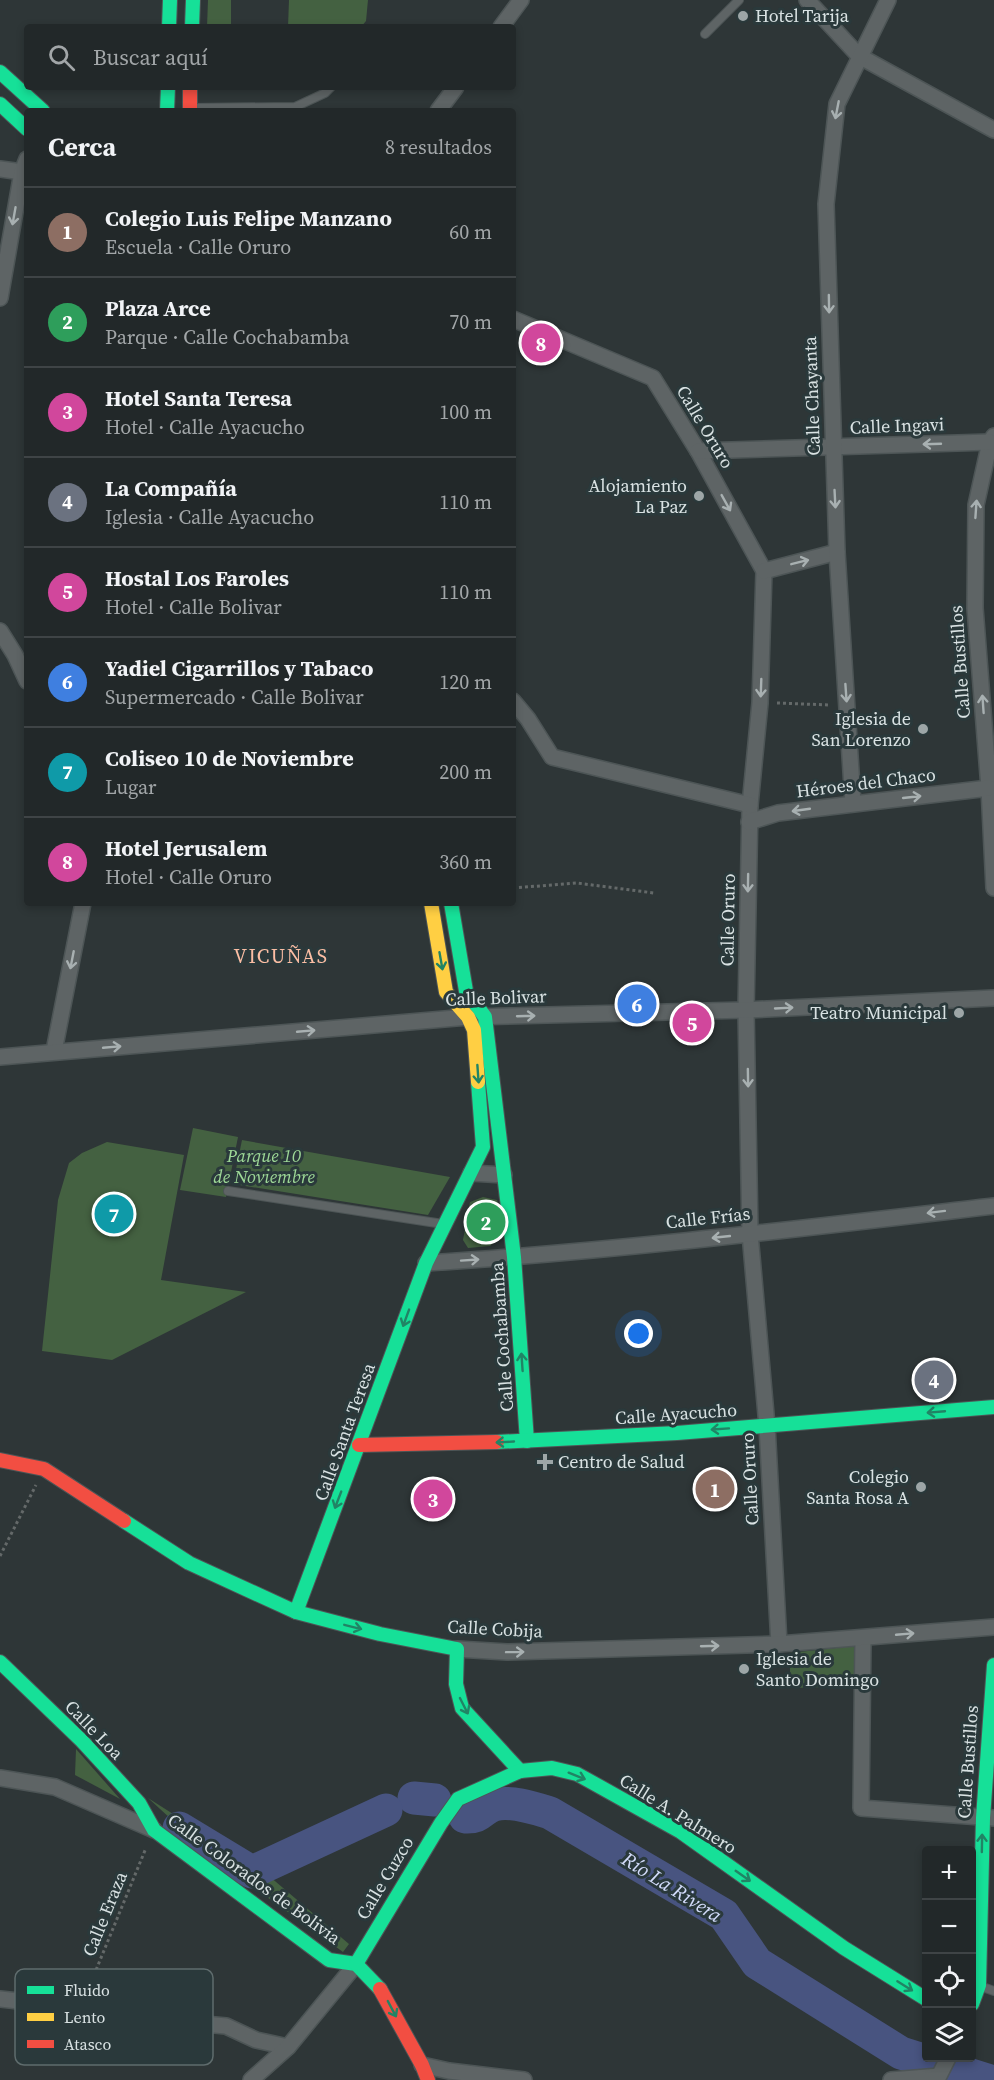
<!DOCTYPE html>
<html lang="es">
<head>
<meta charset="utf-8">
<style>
  body { margin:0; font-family:"Source Serif 4",serif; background:#2a3031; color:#f1f3f6 }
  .controls { position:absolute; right:18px; bottom:18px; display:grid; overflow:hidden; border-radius:6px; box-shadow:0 3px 9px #0003 }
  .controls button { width:54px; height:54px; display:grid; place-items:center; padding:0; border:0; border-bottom:2px solid #3f4446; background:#222829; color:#f1f3f6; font:30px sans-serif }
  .you { position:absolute; left:639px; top:1334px; width:21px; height:21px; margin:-15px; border:4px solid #fff; border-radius:50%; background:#1a73e8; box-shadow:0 0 0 9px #1a73e833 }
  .badge { display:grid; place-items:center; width:39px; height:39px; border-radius:50%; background:#1a73e8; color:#fff; font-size:20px; font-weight:700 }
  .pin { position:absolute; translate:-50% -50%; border:3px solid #fff; box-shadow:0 2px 6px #0006 }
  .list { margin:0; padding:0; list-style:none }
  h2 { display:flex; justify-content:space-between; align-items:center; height:78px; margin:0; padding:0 24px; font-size:26px }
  h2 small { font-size:20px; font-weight:400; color:#a2a6a8 }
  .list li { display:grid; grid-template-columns:39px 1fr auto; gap:18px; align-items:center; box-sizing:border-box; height:90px; padding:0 24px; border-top:2px solid #3f4446 }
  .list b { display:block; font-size:22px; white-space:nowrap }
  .list p { margin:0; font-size:20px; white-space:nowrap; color:#a2a6a8 }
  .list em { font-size:20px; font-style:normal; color:#a2a6a8 }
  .icon { flex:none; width:33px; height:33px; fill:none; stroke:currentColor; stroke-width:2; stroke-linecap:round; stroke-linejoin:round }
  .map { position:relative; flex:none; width:994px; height:2080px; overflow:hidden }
  .search { position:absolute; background:#222829; box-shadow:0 3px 9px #0003; left:24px; top:24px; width:492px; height:66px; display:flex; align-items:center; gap:15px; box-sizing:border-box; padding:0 21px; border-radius:6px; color:#a2a6a8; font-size:22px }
  .panel { position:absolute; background:#222829; box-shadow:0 3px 9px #0003; left:24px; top:108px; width:492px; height:798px; border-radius:6px }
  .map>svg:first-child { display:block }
  .green { fill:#446141 }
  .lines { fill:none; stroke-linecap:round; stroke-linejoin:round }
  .river { stroke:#485480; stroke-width:33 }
  .lane-casing { stroke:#4d5556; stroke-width:10 }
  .street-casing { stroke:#4d5556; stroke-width:18 }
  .fast-casing { stroke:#4d5556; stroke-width:16 }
  .slow-casing { stroke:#4d5556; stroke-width:16 }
  .jam-casing { stroke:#4d5556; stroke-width:16 }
  .path { stroke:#646969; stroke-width:3; stroke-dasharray:3 3; stroke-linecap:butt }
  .lane { stroke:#5e6465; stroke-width:8 }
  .street { stroke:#5e6465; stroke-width:15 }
  .fast { stroke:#16e098; stroke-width:14 }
  .slow { stroke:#ffcf43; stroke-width:14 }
  .jam { stroke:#f24e42; stroke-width:14 }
  .oneway { stroke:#a8b0b1 }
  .oneway2 { stroke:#218465 }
  .poi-dot { fill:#9da6a7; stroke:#2a393b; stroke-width:2 }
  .labels { text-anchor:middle; stroke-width:6; stroke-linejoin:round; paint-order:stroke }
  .poi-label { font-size:18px; fill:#d9e2e3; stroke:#2a393b; text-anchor:end }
  .street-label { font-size:18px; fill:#d9e2e3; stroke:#2a393b }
  .park-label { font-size:18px; font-style:italic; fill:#9ed997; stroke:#2a393b }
  .neighbourhood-label { font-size:20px; letter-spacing:1.5px; fill:#fcbea4; stroke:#2a393b }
  .water-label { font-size:20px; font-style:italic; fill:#d2dbfa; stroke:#2a393b }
  .key { fill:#2a393b; stroke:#5f6c6d; stroke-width:1.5 }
  .key-label { font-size:16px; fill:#d9e2e3 }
</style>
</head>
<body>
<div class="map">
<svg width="994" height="2080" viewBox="0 0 994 2080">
  <rect width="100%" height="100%" fill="#2e3637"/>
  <g class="green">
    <path d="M208,0H231V27H207Z"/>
    <path d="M289,0H368L366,21L361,27H288Z"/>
    <path d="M193,1128L238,1137L226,1197L180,1190Z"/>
    <path d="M242,1140L450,1177L428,1215L233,1184Z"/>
    <path d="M107,1142L184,1155L161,1280L246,1292L112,1360L42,1351L58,1200L69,1163L82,1153Z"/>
    <path d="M483,1197L497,1200L505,1233L490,1246L468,1248L463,1240L470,1202Z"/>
    <path d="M864,1645V1686L791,1688L789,1653Z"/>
    <path d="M76,1749L120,1799L75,1775Z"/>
    <path d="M148,1798L206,1835L249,1859L349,1944L343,1952L217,1861Z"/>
  </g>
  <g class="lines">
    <g class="river">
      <path d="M414,1798L435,1800"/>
      <path d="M465,1817C482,1818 481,1809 494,1805C510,1800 534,1808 550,1813L724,1915L757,1963L901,2053L987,2080"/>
      <path d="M179,1828L252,1872L386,1810"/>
    </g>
    <g class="lane-casing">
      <g id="lane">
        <path d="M705,34L739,0"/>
        <path d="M191,108L295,107L325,93L331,87"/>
        <path d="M228,1191L443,1224"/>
        <path d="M980,1986L994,1991"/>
      </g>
    </g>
    <g class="street-casing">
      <g id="street">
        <path d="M807,0L859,56L994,130"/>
        <path d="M501,27L521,0"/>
        <path d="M438,111L456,87"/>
        <path d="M0,169L22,172"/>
        <path d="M0,298L22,172L27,159"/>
        <path d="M513,319L653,378L698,451L764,571L760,703L750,805L746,1010L750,1234L767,1426L779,1644"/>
        <path d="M994,436L990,442L976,505L975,608L989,788L994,888"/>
        <path d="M698,451L990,442"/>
        <path d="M764,571L837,552"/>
        <path d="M0,631L15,655L27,681"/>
        <path d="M513,701L528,719L552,757L750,805"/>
        <path d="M853,803L837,552L826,204L837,104L888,0"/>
        <path d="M749,822L778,813L989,788"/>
        <path d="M54,1051L83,903"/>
        <path d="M0,1057L468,1017L746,1010L994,998"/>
        <path d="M471,1173L504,1175"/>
        <path d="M426,1263C616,1251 805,1228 994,1206"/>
        <path d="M863,1638L861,1808L994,1818"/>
        <path d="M457,1649L507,1652L779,1644L994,1627"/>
        <path d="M0,1778L55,1787L154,1830"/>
        <path d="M0,1999L81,2008L141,2028L182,2022L226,2026L256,2040L288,2047"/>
        <path d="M422,2065L449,2071L524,2080"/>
        <path d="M251,2080L288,2047L356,1964"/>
        <path d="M891,2080L939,2076L948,2058"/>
      </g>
    </g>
    <g class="fast-casing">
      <g id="fast">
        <path d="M169,27L170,0"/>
        <path d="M192,27L193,0"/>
        <path d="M0,72L43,111"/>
        <path d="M0,104L27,129"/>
        <path d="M167,111L168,87"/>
        <path d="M451,903L466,991L485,1017L514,1257L527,1441"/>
        <path d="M497,1442L677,1433L994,1407"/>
        <path d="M124,1521L189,1563L296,1612L380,1634L457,1649L456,1684L462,1708L520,1771"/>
        <path d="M296,1612L426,1263L483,1147L478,1082"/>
        <path d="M0,1662L82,1741L139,1803L154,1830L329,1960L356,1964L380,1989"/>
        <path d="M356,1964L441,1823L458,1799L520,1771L552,1768L577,1774L681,1832L844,1948L926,1999"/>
        <path d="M972,2004L979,1985L983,1818L994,1665"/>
      </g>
    </g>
    <g class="slow-casing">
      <path id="slow" d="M431,903L446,992L468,1017L474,1030L478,1082"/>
    </g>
    <g class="jam-casing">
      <g id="jam">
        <path d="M190,87V111"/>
        <path d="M359,1445L497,1442"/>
        <path d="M0,1460L44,1469L124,1521"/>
        <path d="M380,1989L422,2065L428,2080"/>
      </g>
    </g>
    <g class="path">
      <path d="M777,703L830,705"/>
      <path d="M513,888L577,883L654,893"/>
      <path d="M0,1556L36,1485"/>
      <path d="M87,1992L146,1848"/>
    </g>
    <use href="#lane" class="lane"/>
    <use href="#street" class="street"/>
    <use href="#fast" class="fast"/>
    <use href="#slow" class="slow"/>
    <use href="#jam" class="jam"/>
  </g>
  <defs><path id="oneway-shaft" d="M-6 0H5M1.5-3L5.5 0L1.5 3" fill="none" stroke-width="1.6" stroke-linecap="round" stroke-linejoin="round" transform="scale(1.5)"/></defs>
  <g class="oneway">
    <use href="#oneway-shaft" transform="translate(837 110) rotate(101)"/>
    <use href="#oneway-shaft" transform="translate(14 216) rotate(100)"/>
    <use href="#oneway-shaft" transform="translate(829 304) rotate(89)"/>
    <use href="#oneway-shaft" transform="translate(932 444) rotate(178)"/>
    <use href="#oneway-shaft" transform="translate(835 499) rotate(87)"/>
    <use href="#oneway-shaft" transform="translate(726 503) rotate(61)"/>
    <use href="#oneway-shaft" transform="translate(976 509) rotate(-86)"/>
    <use href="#oneway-shaft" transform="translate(800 562) rotate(-14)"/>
    <use href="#oneway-shaft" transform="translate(761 688) rotate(92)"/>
    <use href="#oneway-shaft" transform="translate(846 693) rotate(86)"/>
    <use href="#oneway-shaft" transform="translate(983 704) rotate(-94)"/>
    <use href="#oneway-shaft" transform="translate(912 797) rotate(-6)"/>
    <use href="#oneway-shaft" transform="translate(801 810) rotate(172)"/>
    <use href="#oneway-shaft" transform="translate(748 883) rotate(91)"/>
    <use href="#oneway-shaft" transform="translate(72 960) rotate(101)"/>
    <use href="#oneway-shaft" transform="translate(784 1008) rotate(-3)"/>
    <use href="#oneway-shaft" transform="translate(526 1016) rotate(-2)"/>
    <use href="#oneway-shaft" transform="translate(306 1031) rotate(-5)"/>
    <use href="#oneway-shaft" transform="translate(112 1047) rotate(-5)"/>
    <use href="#oneway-shaft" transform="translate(748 1078) rotate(89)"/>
    <use href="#oneway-shaft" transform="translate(936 1212) rotate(173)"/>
    <use href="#oneway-shaft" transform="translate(721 1237) rotate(174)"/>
    <use href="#oneway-shaft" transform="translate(470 1260) rotate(-4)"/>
    <use href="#oneway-shaft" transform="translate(905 1634) rotate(-5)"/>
    <use href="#oneway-shaft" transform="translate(710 1646) rotate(-2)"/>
    <use href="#oneway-shaft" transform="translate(515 1652) rotate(-1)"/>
  </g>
  <g class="oneway2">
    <use href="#oneway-shaft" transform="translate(441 961) rotate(80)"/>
    <use href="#oneway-shaft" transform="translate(478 1074) rotate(86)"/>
    <use href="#oneway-shaft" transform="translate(406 1318) rotate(110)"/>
    <use href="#oneway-shaft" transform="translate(522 1362) rotate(-94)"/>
    <use href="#oneway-shaft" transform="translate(936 1412) rotate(175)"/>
    <use href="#oneway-shaft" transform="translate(720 1429) rotate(176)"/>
    <use href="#oneway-shaft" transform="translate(505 1442) rotate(177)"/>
    <use href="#oneway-shaft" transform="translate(338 1500) rotate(111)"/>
    <use href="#oneway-shaft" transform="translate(353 1627) rotate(14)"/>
    <use href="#oneway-shaft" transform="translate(464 1706) rotate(63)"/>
    <use href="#oneway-shaft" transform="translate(577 1776) rotate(22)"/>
    <use href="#oneway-shaft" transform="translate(982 1843) rotate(-89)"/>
    <use href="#oneway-shaft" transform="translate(743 1876) rotate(35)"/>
    <use href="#oneway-shaft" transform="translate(905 1986) rotate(32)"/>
    <use href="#oneway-shaft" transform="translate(392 2009) rotate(62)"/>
  </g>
  <g class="poi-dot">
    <circle cx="743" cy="16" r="6"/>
    <circle cx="699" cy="496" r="6"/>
    <circle cx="923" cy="729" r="6"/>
    <circle cx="959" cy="1013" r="6"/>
    <path d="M542 1453h6v6h6v6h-6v6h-6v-6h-6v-6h6z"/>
    <circle cx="921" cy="1487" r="6"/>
    <circle cx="744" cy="1669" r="6"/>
  </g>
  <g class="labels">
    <g class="poi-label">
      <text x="755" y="22" text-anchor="start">Hotel Tarija</text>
      <text x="687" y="492">Alojamiento<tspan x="687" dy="21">La Paz</tspan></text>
      <text x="911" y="725">Iglesia de<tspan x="911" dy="21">San Lorenzo</tspan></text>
      <text x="947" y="1019">Teatro Municipal</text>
      <text x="558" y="1468" text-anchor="start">Centro de Salud</text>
      <text x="909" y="1483">Colegio<tspan x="909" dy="21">Santa Rosa A</tspan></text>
      <text x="756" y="1665" text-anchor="start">Iglesia de<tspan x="756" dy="21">Santo Domingo</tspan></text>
    </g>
    <g class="street-label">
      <text transform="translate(812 396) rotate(-92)" y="6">Calle Chayanta</text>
      <text transform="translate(897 426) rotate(-2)" y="6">Calle Ingavi</text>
      <text transform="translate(705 427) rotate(59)" y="6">Calle Oruro</text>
      <text transform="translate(960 662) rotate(-94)" y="6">Calle Bustillos</text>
      <text transform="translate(866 783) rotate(-7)" y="6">Héroes del Chaco</text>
      <text transform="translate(728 920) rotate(-89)" y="6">Calle Oruro</text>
      <text transform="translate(496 998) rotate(-2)" y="6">Calle Bolivar</text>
      <text transform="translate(708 1218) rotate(-6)" y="6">Calle Frías</text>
      <text transform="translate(502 1337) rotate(-94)" y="6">Calle Cochabamba</text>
      <text transform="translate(676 1414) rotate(-4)" y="6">Calle Ayacucho</text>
      <text transform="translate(345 1432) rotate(-70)" y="6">Calle Santa Teresa</text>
      <text transform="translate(750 1479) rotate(-93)" y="6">Calle Oruro</text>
      <text transform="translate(495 1629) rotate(3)" y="6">Calle Cobija</text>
      <text transform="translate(94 1730) rotate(46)" y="6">Calle Loa</text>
      <text transform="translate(968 1762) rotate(-86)" y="6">Calle Bustillos</text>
      <text transform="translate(678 1814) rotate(32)" y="6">Calle A. Palmero</text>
      <text transform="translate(385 1878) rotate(-59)" y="6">Calle Cuzco</text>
      <text transform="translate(254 1879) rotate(36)" y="6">Calle Colorados de Bolivia</text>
      <text transform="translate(105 1914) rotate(-68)" y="6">Calle Eraza</text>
    </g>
    <g class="park-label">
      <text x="264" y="1162">Parque 10<tspan x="264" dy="21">de Noviembre</tspan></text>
    </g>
    <g class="neighbourhood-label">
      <text x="281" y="963">VICUÑAS</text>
    </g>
    <g class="water-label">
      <text transform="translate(672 1887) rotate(32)" y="7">Río La Rivera</text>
    </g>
  </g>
  <rect x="15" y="1969" width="198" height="96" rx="9" class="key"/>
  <rect x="27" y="1986" width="27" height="8" fill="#16e098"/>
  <rect x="27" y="2013" width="27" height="8" fill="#ffcf43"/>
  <rect x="27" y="2040" width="27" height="8" fill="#f24e42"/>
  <g class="key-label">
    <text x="64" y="1996">Fluido</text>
    <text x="64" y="2023">Lento</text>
    <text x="64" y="2050">Atasco</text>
  </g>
</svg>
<div class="controls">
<button>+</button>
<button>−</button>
<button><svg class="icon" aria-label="locate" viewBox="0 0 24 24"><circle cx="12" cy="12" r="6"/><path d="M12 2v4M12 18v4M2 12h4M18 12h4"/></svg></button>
<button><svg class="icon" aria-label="layers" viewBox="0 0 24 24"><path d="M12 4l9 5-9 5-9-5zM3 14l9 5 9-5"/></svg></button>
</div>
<div class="you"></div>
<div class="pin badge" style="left:715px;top:1489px;background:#8d6e63">1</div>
<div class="pin badge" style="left:486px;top:1222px;background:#2e9e5b">2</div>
<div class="pin badge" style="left:433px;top:1499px;background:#d1479c">3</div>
<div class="pin badge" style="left:934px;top:1380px;background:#6b7280">4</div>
<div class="pin badge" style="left:692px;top:1023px;background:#d1479c">5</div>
<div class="pin badge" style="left:637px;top:1004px;background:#3f7fe0">6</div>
<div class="pin badge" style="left:114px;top:1214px;background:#0f9aa8">7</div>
<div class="pin badge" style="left:541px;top:343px;background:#d1479c">8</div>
<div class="search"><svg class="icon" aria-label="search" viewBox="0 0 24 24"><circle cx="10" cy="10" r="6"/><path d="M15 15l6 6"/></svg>Buscar aquí</div>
<section class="panel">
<h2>Cerca<small>8 resultados</small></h2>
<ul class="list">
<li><span class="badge" style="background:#8d6e63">1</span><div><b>Colegio Luis Felipe Manzano</b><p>Escuela · Calle Oruro</p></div><em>60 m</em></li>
<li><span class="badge" style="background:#2e9e5b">2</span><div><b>Plaza Arce</b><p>Parque · Calle Cochabamba</p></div><em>70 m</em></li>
<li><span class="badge" style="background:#d1479c">3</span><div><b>Hotel Santa Teresa</b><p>Hotel · Calle Ayacucho</p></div><em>100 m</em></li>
<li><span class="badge" style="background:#6b7280">4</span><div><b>La Compañía</b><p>Iglesia · Calle Ayacucho</p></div><em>110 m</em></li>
<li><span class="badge" style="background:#d1479c">5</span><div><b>Hostal Los Faroles</b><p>Hotel · Calle Bolivar</p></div><em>110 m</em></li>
<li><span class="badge" style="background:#3f7fe0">6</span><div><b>Yadiel Cigarrillos y Tabaco</b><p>Supermercado · Calle Bolivar</p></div><em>120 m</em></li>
<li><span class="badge" style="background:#0f9aa8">7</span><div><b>Coliseo 10 de Noviembre</b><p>Lugar</p></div><em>200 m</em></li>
<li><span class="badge" style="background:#d1479c">8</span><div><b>Hotel Jerusalem</b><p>Hotel · Calle Oruro</p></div><em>360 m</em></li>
</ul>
</section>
</div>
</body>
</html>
